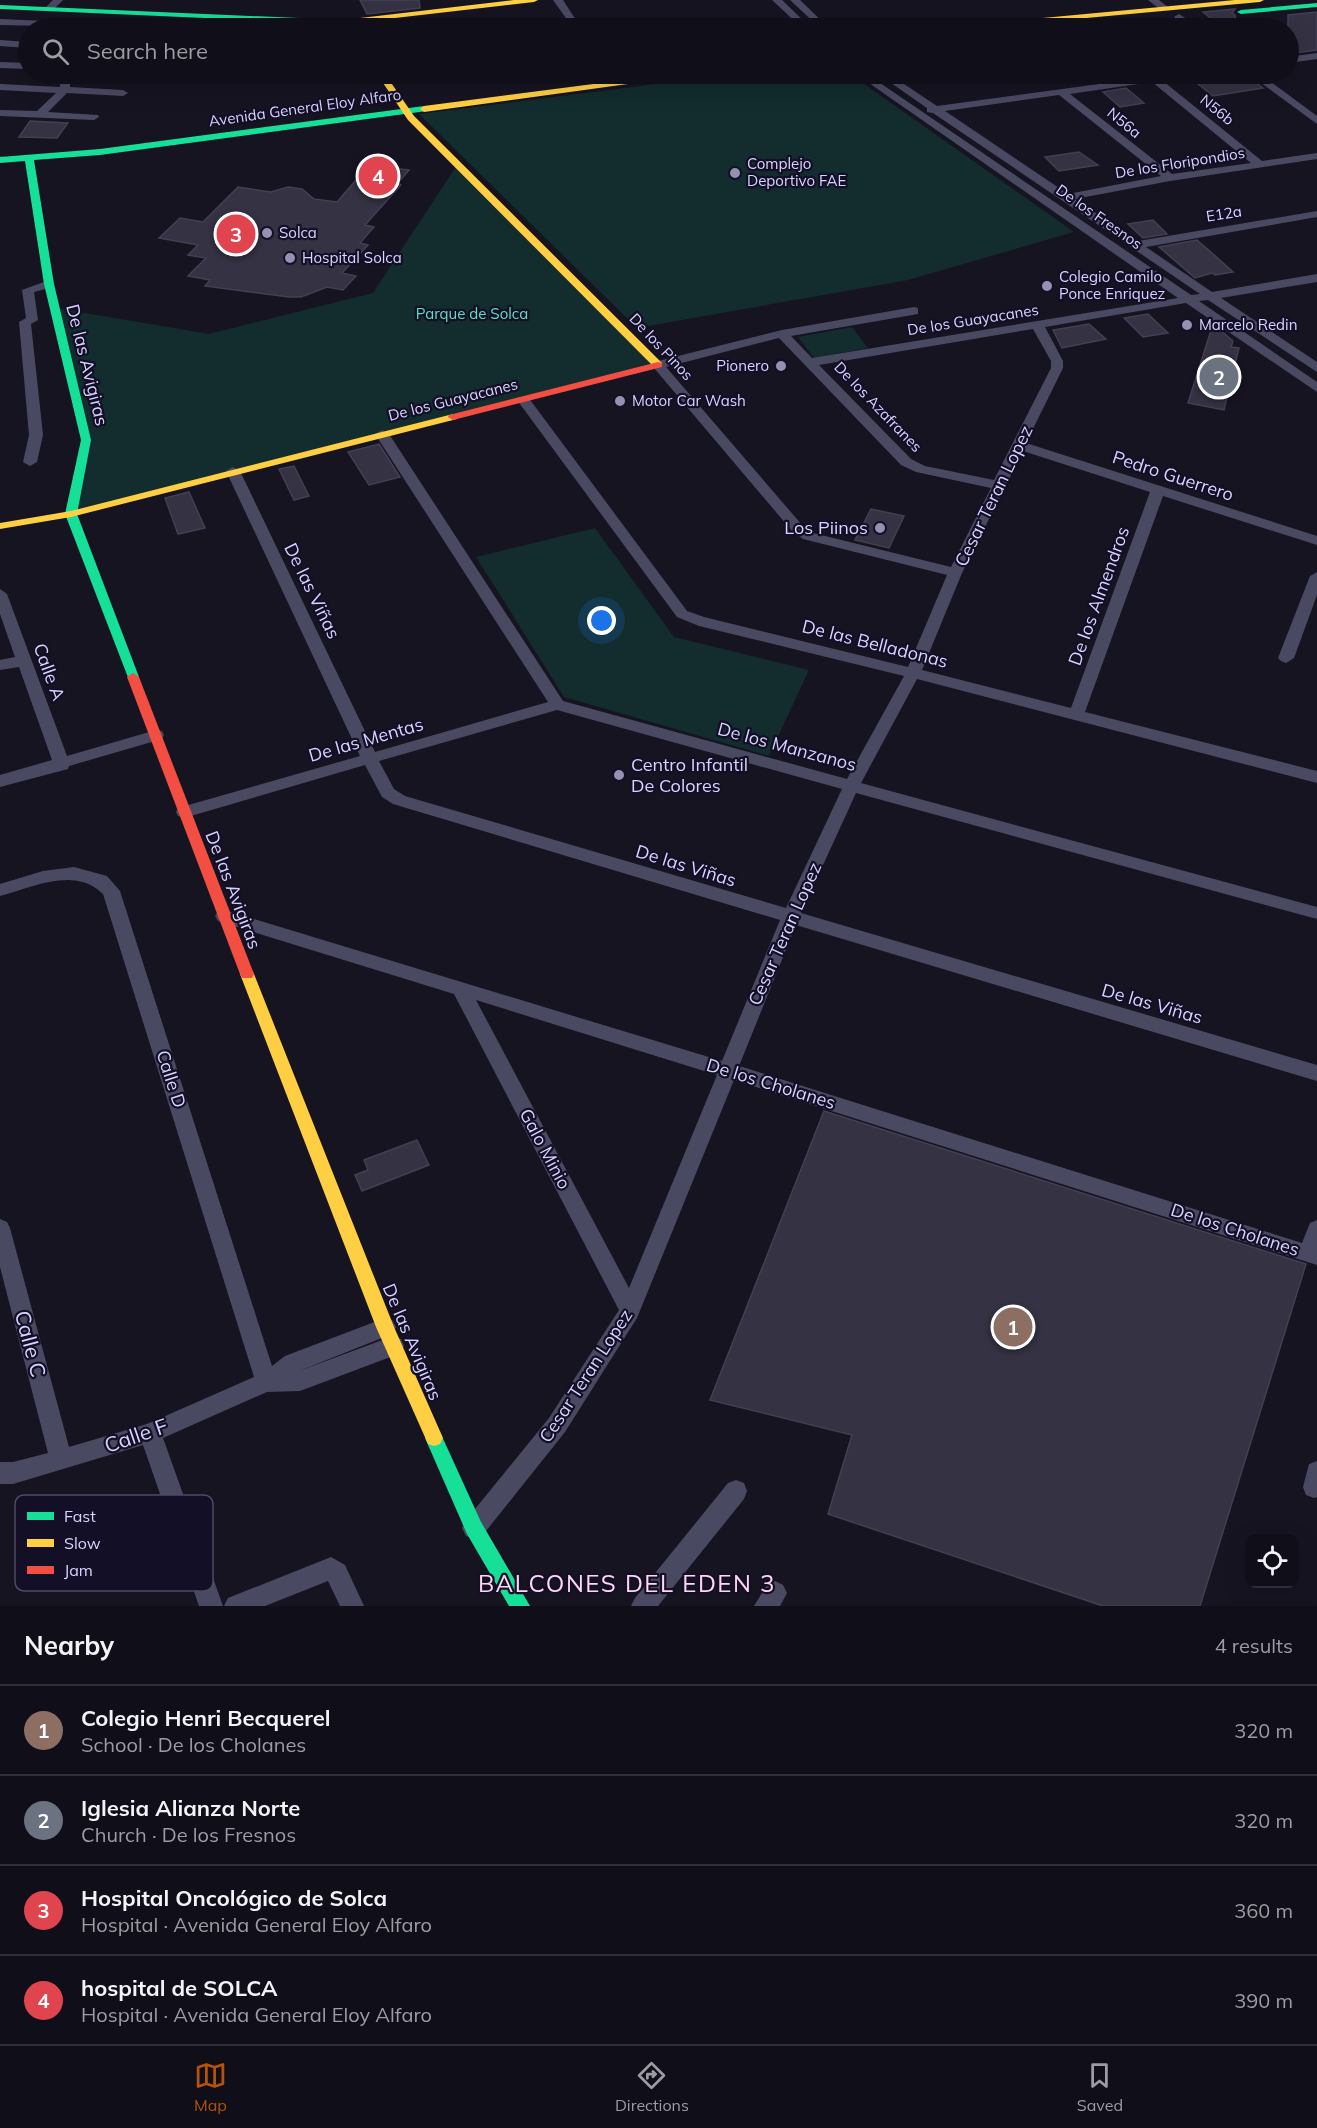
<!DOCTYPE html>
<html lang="en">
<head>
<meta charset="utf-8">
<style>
  body { margin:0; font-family:Mulish,sans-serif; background:#191822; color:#f1f3f6 }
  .controls { position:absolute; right:18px; bottom:18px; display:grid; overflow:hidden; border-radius:12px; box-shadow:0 6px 24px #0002 }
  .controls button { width:54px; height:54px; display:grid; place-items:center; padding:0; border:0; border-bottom:2px solid #302f38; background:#100f19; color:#f1f3f6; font:30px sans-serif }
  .you { position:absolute; left:602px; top:621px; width:21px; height:21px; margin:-15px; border:4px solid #fff; border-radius:50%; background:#1a73e8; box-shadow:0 0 0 9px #1a73e833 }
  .badge { display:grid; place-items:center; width:39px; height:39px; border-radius:50%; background:#b45309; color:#fff; font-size:20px; font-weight:700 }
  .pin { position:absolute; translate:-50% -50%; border:3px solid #fff; box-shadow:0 2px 6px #0006 }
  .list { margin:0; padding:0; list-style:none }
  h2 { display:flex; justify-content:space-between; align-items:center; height:78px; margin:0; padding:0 24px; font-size:26px }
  h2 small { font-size:20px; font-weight:400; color:#9c9ca2 }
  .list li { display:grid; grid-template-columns:39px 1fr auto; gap:18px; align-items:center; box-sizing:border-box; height:90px; padding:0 24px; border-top:2px solid #302f38 }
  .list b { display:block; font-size:22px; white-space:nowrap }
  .list p { margin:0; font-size:20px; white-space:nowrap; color:#9c9ca2 }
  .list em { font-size:20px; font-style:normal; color:#9c9ca2 }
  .icon { flex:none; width:33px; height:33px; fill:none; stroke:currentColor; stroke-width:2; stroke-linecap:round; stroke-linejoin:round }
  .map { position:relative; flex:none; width:1317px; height:1606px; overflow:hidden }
  .search { position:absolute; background:#100f19; box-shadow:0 6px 24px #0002; left:18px; right:18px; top:18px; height:66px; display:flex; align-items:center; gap:15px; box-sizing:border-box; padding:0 21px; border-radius:33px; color:#9c9ca2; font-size:22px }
  .sheet { height:438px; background:#100f19 }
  nav { display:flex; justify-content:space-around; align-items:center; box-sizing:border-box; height:84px; border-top:2px solid #302f38; background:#100f19; font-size:16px; color:#9c9ca2 }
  nav a { display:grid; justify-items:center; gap:3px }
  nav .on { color:#b45309 }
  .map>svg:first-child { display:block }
  .green { fill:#132c2d }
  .building { fill:#343243; stroke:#433f54; stroke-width:1.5 }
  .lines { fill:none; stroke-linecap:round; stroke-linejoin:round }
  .street { fill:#4a4962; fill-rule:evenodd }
  .fast { fill:#16e098; fill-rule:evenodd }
  .slow { fill:#ffcf43; fill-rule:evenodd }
  .jam { fill:#f24e42; fill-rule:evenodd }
  .poi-dot { fill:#9591b1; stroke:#130f26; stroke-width:2 }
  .labels { text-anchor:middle; stroke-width:4.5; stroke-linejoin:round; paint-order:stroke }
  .far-street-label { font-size:15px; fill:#d9d4ff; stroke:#130f26 }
  .far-poi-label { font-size:15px; fill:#d9d4ff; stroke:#130f26; text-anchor:start }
  .far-park-label { font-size:15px; fill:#5fe0c0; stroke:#130f26 }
  .street-label { font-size:18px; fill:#d9d4ff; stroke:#130f26 }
  .poi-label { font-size:18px; fill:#d9d4ff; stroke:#130f26; text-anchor:end }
  .near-street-label { font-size:21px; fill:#d9d4ff; stroke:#130f26 }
  .near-neighbourhood-label { font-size:24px; letter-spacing:1.5px; fill:#ffd6f0; stroke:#130f26 }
  .key { fill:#130f26; stroke:#4e4a67; stroke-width:1.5 }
  .key-label { font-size:16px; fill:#d9d4ff }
</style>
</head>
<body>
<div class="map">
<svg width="1317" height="1606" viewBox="0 0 1317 1606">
  <rect width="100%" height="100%" fill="#161421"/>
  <g class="green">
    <path d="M735,74H850L1074,232L908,280L637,328L419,114Z"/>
    <path d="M457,165L658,365L71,514L86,440L55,308L209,334L373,293Z"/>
    <path d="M852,327L868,348L814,358L798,337Z"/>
    <path d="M595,528L674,637L809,670L769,756L564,697L476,557Z"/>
  </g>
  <g class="building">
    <path d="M360,0H419L420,8L367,14Z"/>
    <path d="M1235,9L1232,13L1235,15L1236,28H1223L1203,12Z"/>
    <path d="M1317,12V50L1288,54V15Z"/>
    <path d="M1228,74H1244L1263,88L1213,96L1192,79Z"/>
    <path d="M1126,88L1144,103L1120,107L1103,92Z"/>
    <path d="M30,121L68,123L57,138L19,137Z"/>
    <path d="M1079,152L1098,165L1059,171L1045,157Z"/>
    <path d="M369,165L409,170L398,183L401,185L365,225L374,227L360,243L368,245L342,273L356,276L343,290L327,287L301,297H289L205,286L210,280L188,276L206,258L188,255L198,245L159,238L180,218L203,222L238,187L271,192L288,187L302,189L314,199L337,202Z"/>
    <path d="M1153,220L1167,234L1143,238L1128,224Z"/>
    <path d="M1197,240L1213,254L1233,272L1215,275L1212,273L1195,278L1159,247Z"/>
    <path d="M1148,314L1168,333L1143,337L1124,318Z"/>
    <path d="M1089,324L1106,339L1062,348L1053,330Z"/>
    <path d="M1213,324L1233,341L1231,347L1239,348L1224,410L1188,403Z"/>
    <path d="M379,444L400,477L369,485L348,452Z"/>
    <path d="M294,466L309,496L294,500L279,469Z"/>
    <path d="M189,492L205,528L178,534L165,498Z"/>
    <path d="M871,509L904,516L889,548L855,540Z"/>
    <path d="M824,1111L1306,1264L1200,1606H1103L828,1514L852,1435L710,1400Z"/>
    <path d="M417,1140L429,1165L362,1191L355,1175L368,1170L364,1160Z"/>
  </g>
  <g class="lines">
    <g class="street">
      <path d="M53,0H63L52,11H46L44,9Z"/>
      <path d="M553,0H563L581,28H573Z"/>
      <path d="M772,0H782L811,28H802Z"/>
      <path d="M790,0H800L829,28H820Z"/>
      <path d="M1148,0H1159L1169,8L1161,10Z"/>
      <path d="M1179,14L1197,26L1198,28H1189L1176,19L1174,17Z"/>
      <path d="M0,19L138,25L143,28L0,25Z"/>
      <path d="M0,40L28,42V48L0,46Z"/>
      <path d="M1317,53V59L1288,63V57Z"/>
      <path d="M0,62L28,63V69L0,68Z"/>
      <path d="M60,74H70V87L123,90L128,93L123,96L67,93L48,112L98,115L99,117L94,120L0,116V110L37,111L56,93L0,90V84L60,87Z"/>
      <path d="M856,74H867L1191,295L1200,294L933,113L927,112V108L878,74H889L937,106L1173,74H1196L1191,77L1163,81L1262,161L1317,153V159L1170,181L1075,199L1138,241L1317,211V217L1146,247L1212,292L1317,274V282L1221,298L1317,362V372L1208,300L1199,301L1317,382V392L1186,303L1045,327L1063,361V368L1026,443L1317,536V545L1163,496L1085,712L1317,771V783L917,679L861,783L1317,907V919L856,793L801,913L1317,1065V1081L796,925L739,1066L1302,1243L1310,1223L1317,1220V1265L734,1080L637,1318L565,1432L482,1536L474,1539L466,1536L462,1528L466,1520L549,1418L619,1310L454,994L218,921L215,916L218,911L224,910L722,1061L780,920L393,804L382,797L365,765L184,818L178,816L176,812L178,808L360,756L226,471L233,467L240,471L375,752L548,702L375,434L382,430L389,434L563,701L847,779L904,676L699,626L677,617L517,400L518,397H528L687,611L704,617L908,667L947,575L803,539L792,531L654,368V362L782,330L914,307L918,308V314L791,336L812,358L1178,298ZM1152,82L1251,163L1172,174L1070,94ZM1059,95L1161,176L1068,194L945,111ZM1033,329L1051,361V368L994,480L925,466L911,459L819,365ZM779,338L901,465L916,472L991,488L951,567L813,533L802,525L666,367ZM1023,451L1150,492L1071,708L922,670L962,573ZM557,710L842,789L786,908L405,796L394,789L379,761ZM476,1000L717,1075L629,1288Z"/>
      <path d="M1249,74H1260L1317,116V124Z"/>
      <path d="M49,280L53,281V287L34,292L38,320L31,324L43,435L37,462L30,466L23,462L29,435L19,322L26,318L22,290Z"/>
      <path d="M1317,572V595L1294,658L1286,663L1281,661L1278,658L1310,576Z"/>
      <path d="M0,589L7,594L67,756L156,730L162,731L164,735L162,739L69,766L68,769L0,787V775L52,760L19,667L0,670V660L15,657L0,614Z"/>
      <path d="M74,867L107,876L120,891L272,1366L285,1356L385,1318L392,1320L396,1327L392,1334L299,1371L393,1336L401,1339L404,1346L401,1353L300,1391L267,1392L163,1438L223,1606H199L143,1445L13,1484H0V1462H13L48,1453L0,1267V1219L7,1222L10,1228L69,1447L147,1424L254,1377L103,894C75,866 33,887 0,896V884L43,871Z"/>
      <path d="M1317,1461V1497L1314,1498L1306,1495L1303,1487L1309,1464Z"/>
      <path d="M736,1480L744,1483L747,1491L744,1499L658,1606H631L635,1598L728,1483Z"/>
      <path d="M331,1557L345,1565L364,1606H340L328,1581L265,1606H224L228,1598Z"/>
      <path d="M775,1581L783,1585L787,1593L780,1606H754L767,1585Z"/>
    </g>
    <g class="fast">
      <path d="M1317,3V7L1241,14L1237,12L1241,10Z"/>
      <path d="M0,5L343,20L347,22L343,24L0,9Z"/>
      <path d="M424,106L427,107V111L100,155L34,160L54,284L91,440L77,514L139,677L133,681L129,680L65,514L81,440L44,284L25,161L0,163V157L100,149Z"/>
      <path d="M434,1430L440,1432L481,1522L530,1606H509L467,1534L425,1438L428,1432Z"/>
    </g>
    <g class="slow">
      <path d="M514,0H538L534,2L343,24L339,22L343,20Z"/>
      <path d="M1235,0H1264L1260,2L977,28H953L957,26Z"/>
      <path d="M377,74H385L414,116L662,363V367H654L408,120Z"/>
      <path d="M671,74H690L686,76L424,112L420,109L424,106Z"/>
      <path d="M453,414L457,415V419L71,517L0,529V523L71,511Z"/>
      <path d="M247,968L252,970L254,974L394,1327L443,1438L440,1444L434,1446L428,1444L376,1327L240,974L242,970Z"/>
    </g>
    <g class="jam">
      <path d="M658,362L662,363V367L453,420L448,417L449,415Z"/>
      <path d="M133,673L139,677L254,974L252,978H242L240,974L127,677Z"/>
    </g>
  </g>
  <g class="poi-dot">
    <circle cx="735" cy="173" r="6"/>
    <circle cx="267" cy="233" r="6"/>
    <circle cx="290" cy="258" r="6"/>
    <circle cx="1047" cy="286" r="6"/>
    <circle cx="1187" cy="325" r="6"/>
    <circle cx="781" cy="366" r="6"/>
    <circle cx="620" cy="401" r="6"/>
    <circle cx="880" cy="528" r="6"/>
    <circle cx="619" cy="775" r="6"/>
  </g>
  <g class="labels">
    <g class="far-street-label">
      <text transform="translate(305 108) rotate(-8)" y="5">Avenida General Eloy Alfaro</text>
      <text transform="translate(1217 110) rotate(39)" y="5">N56b</text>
      <text transform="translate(1124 123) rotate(39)" y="5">N56a</text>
      <text transform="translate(1180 163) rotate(-9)" y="5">De los Floripondios</text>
      <text transform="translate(1224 214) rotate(-9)" y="5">E12a</text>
      <text transform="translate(1099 217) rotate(35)" y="5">De los Fresnos</text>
      <text transform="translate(973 320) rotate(-9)" y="5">De los Guayacanes</text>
      <text transform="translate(661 347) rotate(47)" y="5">De los Pinos</text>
      <text transform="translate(453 400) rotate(-14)" y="5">De los Guayacanes</text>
      <text transform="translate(878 407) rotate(46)" y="5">De los Azafranes</text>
    </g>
    <g class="far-poi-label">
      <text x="747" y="169">Complejo<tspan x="747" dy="17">Deportivo FAE</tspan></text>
      <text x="279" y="238">Solca</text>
      <text x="302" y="263">Hospital Solca</text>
      <text x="1059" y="282">Colegio Camilo<tspan x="1059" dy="17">Ponce Enriquez</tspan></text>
      <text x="1199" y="330">Marcelo Redin</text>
      <text x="769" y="371" text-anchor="end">Pionero</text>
      <text x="632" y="406">Motor Car Wash</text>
    </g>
    <g class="far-park-label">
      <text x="472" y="319">Parque de Solca</text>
    </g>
    <g class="street-label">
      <text transform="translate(87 365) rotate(76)" y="6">De las Avigiras</text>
      <text transform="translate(1173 476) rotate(18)" y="6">Pedro Guerrero</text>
      <text transform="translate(994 496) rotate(-64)" y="6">Cesar Teran Lopez</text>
      <text transform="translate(312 591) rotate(64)" y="6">De las Viñas</text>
      <text transform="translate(1099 596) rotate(-70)" y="6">De los Almendros</text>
      <text transform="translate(875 644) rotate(14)" y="6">De las Belladonas</text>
      <text transform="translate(49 672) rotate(70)" y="6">Calle A</text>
      <text transform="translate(366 740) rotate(-16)" y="6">De las Mentas</text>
      <text transform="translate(787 747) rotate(15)" y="6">De los Manzanos</text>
      <text transform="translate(686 866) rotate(17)" y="6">De las Viñas</text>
      <text transform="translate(233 890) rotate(69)" y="6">De las Avigiras</text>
      <text transform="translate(785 934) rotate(-66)" y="6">Cesar Teran Lopez</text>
      <text transform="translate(1152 1004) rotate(16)" y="6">De las Viñas</text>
      <text transform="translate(171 1079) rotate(72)" y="6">Calle D</text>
      <text transform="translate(771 1084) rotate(17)" y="6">De los Cholanes</text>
      <text transform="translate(545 1149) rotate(62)" y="6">Galo Minio</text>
      <text transform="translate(1235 1230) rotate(18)" y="6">De los Cholanes</text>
      <text transform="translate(412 1342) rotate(67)" y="6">De las Avigiras</text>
      <text transform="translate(586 1376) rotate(-57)" y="6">Cesar Teran Lopez</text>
    </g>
    <g class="poi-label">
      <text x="868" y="534">Los Piinos</text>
      <text x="631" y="771" text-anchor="start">Centro Infantil<tspan x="631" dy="21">De Colores</tspan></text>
    </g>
    <g class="near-street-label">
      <text transform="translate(30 1344) rotate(75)" y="7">Calle C</text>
      <text transform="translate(136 1436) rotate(-19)" y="7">Calle F</text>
    </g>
    <g class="near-neighbourhood-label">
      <text x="627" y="1592">BALCONES DEL EDEN 3</text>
    </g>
  </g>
  <rect x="15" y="1495" width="198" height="96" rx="9" class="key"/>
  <rect x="27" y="1512" width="27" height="8" fill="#16e098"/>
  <rect x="27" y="1539" width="27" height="8" fill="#ffcf43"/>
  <rect x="27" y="1566" width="27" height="8" fill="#f24e42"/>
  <g class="key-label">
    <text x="64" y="1522">Fast</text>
    <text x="64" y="1549">Slow</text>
    <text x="64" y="1576">Jam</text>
  </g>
</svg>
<div class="controls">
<button><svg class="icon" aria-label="locate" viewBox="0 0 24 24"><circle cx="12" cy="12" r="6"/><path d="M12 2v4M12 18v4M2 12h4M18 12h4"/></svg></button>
</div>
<div class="you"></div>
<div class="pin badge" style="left:1013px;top:1327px;background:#8d6e63">1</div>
<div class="pin badge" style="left:1219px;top:377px;background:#6b7280">2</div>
<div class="pin badge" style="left:236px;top:234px;background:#e0444e">3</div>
<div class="pin badge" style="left:378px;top:176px;background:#e0444e">4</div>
<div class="search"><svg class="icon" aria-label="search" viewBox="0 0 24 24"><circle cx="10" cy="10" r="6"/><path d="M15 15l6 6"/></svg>Search here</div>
</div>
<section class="sheet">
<h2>Nearby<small>4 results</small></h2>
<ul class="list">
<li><span class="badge" style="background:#8d6e63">1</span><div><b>Colegio Henri Becquerel</b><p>School · De los Cholanes</p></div><em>320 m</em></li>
<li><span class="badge" style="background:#6b7280">2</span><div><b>Iglesia Alianza Norte</b><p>Church · De los Fresnos</p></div><em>320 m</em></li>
<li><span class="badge" style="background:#e0444e">3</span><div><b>Hospital Oncológico de Solca</b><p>Hospital · Avenida General Eloy Alfaro</p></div><em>360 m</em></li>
<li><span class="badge" style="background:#e0444e">4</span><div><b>hospital de SOLCA</b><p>Hospital · Avenida General Eloy Alfaro</p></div><em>390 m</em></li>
</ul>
</section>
<nav>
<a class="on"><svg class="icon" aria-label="map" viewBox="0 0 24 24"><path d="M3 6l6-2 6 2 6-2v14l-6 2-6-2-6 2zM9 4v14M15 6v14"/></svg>Map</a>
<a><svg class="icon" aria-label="directions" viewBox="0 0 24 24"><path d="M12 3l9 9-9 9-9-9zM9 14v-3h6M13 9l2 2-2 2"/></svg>Directions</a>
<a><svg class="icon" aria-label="saved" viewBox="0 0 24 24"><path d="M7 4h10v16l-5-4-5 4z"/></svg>Saved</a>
</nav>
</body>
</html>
